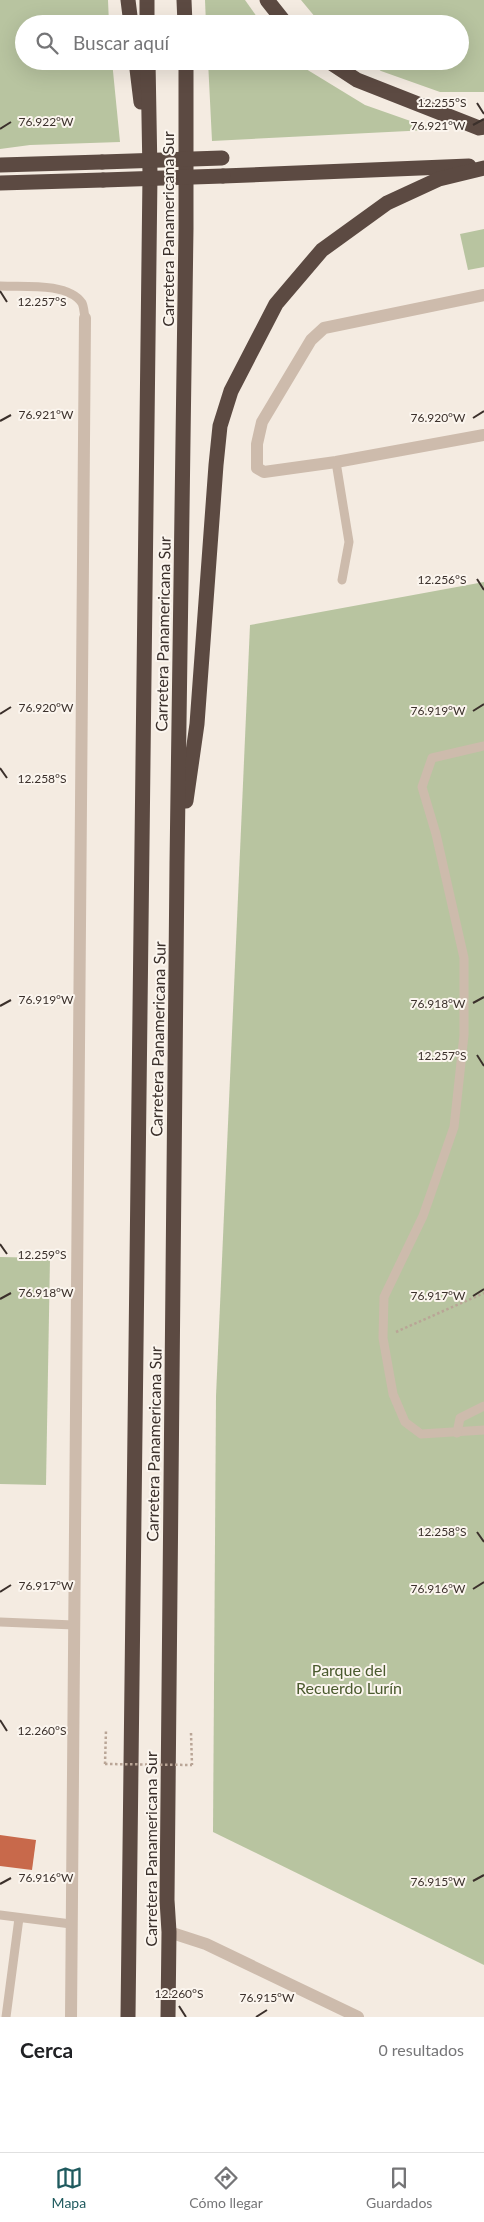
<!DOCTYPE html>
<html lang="es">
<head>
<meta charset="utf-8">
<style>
  body { margin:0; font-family:Lato,sans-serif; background:#f2f2f2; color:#202124 }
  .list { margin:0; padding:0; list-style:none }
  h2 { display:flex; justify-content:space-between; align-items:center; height:65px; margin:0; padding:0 20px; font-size:21px }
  h2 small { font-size:16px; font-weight:400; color:#757577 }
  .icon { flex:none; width:28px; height:28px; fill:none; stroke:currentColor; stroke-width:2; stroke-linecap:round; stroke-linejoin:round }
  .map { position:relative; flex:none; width:484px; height:2017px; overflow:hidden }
  .search { position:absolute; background:#fff; box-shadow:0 5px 20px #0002; left:15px; right:15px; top:15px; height:55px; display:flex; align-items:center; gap:12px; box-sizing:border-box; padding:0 18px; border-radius:28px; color:#757577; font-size:19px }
  .sheet { height:135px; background:#fff }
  nav { display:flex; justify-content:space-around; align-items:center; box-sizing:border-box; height:70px; border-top:1px solid #e0e0e0; background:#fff; font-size:14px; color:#757577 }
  nav a { display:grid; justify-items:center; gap:2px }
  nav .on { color:#1f5a5e }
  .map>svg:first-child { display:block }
  .green { fill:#b8c4a0 }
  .building { fill:#c8694b }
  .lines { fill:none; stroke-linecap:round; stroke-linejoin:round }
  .path { stroke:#b9a596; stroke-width:2.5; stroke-dasharray:2.5 2.5; stroke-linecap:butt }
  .service { stroke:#cdbbac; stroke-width:9 }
  .minor { stroke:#cdbbac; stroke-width:12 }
  .motorway { stroke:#5c4a42; stroke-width:15 }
  .path-bridge { stroke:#b9a596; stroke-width:2.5; stroke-dasharray:2.5 2.5; stroke-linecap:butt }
  .motorway-bridge { stroke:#5c4a42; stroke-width:15 }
  .ticks { fill:none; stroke:#3b302b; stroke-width:2 }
  .labels { text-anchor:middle; stroke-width:4; stroke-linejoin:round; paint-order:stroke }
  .street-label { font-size:16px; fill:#3b302b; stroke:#fbf5ee }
  .park-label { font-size:16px; fill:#4a5a2e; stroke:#fbf5ee }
  .ticks-label { font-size:12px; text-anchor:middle; fill:#3b302b; stroke:#fbf5ee; stroke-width:4; stroke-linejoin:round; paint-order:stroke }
</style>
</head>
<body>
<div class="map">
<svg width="484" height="2017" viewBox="0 0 484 2017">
  <rect width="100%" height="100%" fill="#f4ebe1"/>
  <g class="green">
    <path d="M0,0H108L109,24H24V61H112L120,142L30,145L0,149Z"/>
    <path d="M205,0H245L262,24H206Z"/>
    <path d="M301,0H484V92H440L381,71L367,61H460V24H321Z"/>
    <path d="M208,61H298L306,69L365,105L419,124L448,129L212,141Z"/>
    <path d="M484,229V267L468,270L460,234Z"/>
    <path d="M484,582V1965L213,1832L216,1396L250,625Z"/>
    <path d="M0,1257L50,1258L46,1485L0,1484Z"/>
  </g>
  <path class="building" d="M0,1835L36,1840L32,1870L0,1866Z"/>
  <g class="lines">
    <g class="path">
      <path d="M396,1332L484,1293"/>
      <path d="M191,1733L192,1765"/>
      <path d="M105,1764L106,1730"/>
    </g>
    <g class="service">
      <path d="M0,286C22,287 68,282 82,303C84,307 84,313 85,318"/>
      <path d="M336,462L349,542L342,580"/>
      <path d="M484,746L432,758L422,787L436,834L464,958V1035L454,1127L423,1216L384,1297L383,1338L393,1394L405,1422L421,1434L484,1430"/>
      <path d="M457,1433L460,1418L484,1406"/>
      <path d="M0,1622L74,1625"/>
      <path d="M0,1915L71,1924"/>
      <path d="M6,2017L19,1918"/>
    </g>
    <g class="minor">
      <path d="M484,295L324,328L311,340L262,422L257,444V468L264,472L336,462L484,435"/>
      <path d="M169,1932L206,1944L358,2017"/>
      <path d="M71,2017L85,318"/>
    </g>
    <g class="motorway">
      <path d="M128,0L131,24"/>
      <path d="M147,0V24"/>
      <path d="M184,0L185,24"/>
      <path d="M267,0L286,24"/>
      <path d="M136,61L141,102"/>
      <path d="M328,61L357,80L479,128L484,127"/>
      <path d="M0,165L102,162"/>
      <path d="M223,176L469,166"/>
      <path d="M0,183L103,180"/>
      <path d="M186,801L197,724L216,465L220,426L231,391L276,304L322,250L387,203L439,179L484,168"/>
      <path d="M128,2017L150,174L148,61"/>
      <path d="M168,2017L169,1932L167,1900L177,864L186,228V61"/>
    </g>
    <path class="path-bridge" d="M105,1764L192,1765"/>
    <g class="motorway-bridge">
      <path d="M102,162L222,158"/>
      <path d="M103,180L223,176"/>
    </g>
  </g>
  <path class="ticks" d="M477,103L484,114M473,125L484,119M0,129L11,122M0,291L7,302M473,418L484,411M0,421L11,415M477,579L484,590M473,711L484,704M0,714L11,707M0,768L7,778M473,1003L484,997M0,1006L11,1000M477,1055L484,1066M0,1244L7,1254M473,1296L484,1289M0,1299L11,1293M477,1532L484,1542M473,1589L484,1582M0,1592L11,1585M0,1720L7,1731M473,1881L484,1875M0,1884L11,1878M179,2006L186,2017M256,2017L267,2010"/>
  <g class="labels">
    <g class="street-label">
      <text transform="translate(168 229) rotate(-90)" y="6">Carretera Panamericana Sur</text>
      <text transform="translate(163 634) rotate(-89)" y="6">Carretera Panamericana Sur</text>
      <text transform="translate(158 1039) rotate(-89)" y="6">Carretera Panamericana Sur</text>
      <text transform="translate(154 1444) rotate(-89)" y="6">Carretera Panamericana Sur</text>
      <text transform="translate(151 1849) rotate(-90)" y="6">Carretera Panamericana Sur</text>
    </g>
    <g class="park-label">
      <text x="349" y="1676">Parque del<tspan x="349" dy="18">Recuerdo Lurín</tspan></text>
    </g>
  </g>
  <g class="ticks-label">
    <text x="442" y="107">12.255°S</text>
    <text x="46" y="126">76.922°W</text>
    <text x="438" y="130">76.921°W</text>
    <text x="42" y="306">12.257°S</text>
    <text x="46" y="419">76.921°W</text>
    <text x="438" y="422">76.920°W</text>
    <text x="442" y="584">12.256°S</text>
    <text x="46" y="712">76.920°W</text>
    <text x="438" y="715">76.919°W</text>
    <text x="42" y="783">12.258°S</text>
    <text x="46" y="1004">76.919°W</text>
    <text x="438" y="1008">76.918°W</text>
    <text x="442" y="1060">12.257°S</text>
    <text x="42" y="1259">12.259°S</text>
    <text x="46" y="1297">76.918°W</text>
    <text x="438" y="1300">76.917°W</text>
    <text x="442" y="1536">12.258°S</text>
    <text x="46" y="1590">76.917°W</text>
    <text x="438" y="1593">76.916°W</text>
    <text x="42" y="1735">12.260°S</text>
    <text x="46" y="1882">76.916°W</text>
    <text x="438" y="1886">76.915°W</text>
    <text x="179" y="1998">12.260°S</text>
    <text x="267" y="2002">76.915°W</text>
  </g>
</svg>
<div class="search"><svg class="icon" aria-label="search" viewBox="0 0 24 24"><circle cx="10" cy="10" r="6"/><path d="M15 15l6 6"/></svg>Buscar aquí</div>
</div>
<section class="sheet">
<h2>Cerca<small>0 resultados</small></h2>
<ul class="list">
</ul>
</section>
<nav>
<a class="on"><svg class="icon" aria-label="map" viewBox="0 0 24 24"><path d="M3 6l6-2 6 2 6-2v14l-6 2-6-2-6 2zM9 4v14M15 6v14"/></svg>Mapa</a>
<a><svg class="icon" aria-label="directions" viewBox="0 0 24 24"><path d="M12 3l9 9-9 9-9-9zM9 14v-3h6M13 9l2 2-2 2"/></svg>Cómo llegar</a>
<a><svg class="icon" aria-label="saved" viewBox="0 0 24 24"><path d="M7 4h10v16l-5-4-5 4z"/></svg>Guardados</a>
</nav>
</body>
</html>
